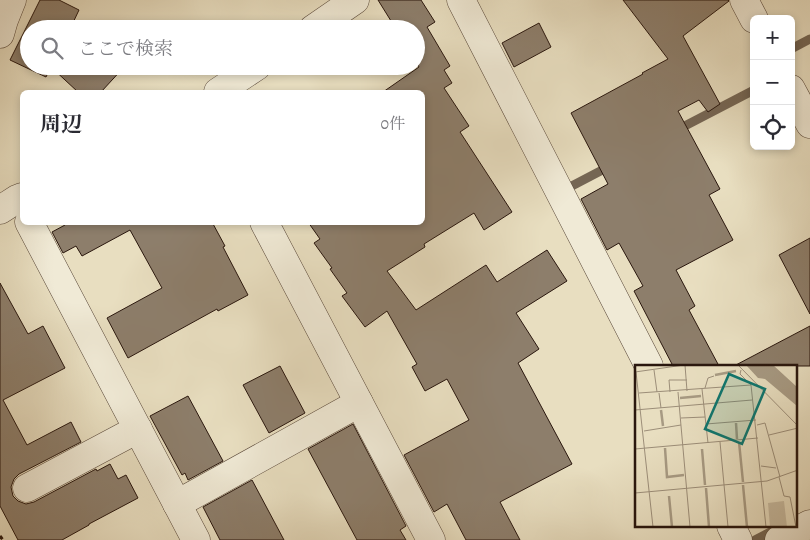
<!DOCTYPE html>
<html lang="ja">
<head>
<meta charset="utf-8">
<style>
  body { margin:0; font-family:Alegreya,"Noto Serif JP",serif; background:#f7f7f7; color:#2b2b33 }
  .controls { position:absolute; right:15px; top:15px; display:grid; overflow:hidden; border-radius:8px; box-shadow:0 2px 8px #0003 }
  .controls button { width:45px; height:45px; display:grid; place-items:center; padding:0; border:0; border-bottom:1px solid #e1e1e2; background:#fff; color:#2b2b33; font:25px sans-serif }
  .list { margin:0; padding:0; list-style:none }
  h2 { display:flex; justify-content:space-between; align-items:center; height:65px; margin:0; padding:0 20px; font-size:21px }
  h2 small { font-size:16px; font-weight:400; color:#7c7c81 }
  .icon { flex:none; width:28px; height:28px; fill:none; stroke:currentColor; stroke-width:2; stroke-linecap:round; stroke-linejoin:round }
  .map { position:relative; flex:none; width:810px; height:540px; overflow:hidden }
  .search { position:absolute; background:#fff; box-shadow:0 2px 8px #0003; left:20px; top:20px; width:405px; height:55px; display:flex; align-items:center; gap:12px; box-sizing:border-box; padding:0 18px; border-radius:28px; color:#7c7c81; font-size:19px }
  .panel { position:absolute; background:#fff; box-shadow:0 2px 8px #0003; left:20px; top:90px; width:405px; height:135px; border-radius:8px }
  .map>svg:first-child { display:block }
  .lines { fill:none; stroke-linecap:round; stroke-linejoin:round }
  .stream { stroke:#756654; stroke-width:9 }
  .building { fill:#8d7e6b; stroke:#2a170e }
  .minor-casing { stroke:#5a493a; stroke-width:29 }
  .path { stroke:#2a170e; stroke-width:3; stroke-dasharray:4 2.5; stroke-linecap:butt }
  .minor { stroke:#f0ead6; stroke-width:28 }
  .inset-river { fill:none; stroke:#a79a83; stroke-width:2.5 }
  .inset-road { fill:none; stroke:#9c8e79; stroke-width:1 }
  .view { fill:#0f766e; fill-opacity:0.15; stroke:#0f766e; stroke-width:2.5 }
  .inset-edge { fill:none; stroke:#2a170e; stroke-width:2.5 }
</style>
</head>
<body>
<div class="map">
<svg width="810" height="540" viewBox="0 0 810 540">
  <rect width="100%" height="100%" fill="#e8dec0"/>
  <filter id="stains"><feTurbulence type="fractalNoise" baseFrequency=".004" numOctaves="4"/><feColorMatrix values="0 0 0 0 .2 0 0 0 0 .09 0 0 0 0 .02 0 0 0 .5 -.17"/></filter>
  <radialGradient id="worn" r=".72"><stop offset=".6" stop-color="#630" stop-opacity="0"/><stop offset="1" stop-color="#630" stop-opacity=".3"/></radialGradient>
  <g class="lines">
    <g class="stream">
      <path d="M791,49L810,39"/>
      <path d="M677,130L754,90"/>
      <path d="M566,189L610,166"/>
      <path d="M755,540L776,529"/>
    </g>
  </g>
  <g class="building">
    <path d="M40,0H59L79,10L70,29H29V66H125L101,92H78L51,67L46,77L10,60Z"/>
    <path d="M378,0H421L435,22L427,27L450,66L444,70L452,83L444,88L469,126L460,132L512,212L484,230L474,213L424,244L425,247L387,271L416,310L486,265L497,282L547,250L567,281L516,313L539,349L518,363L572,464L500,502L520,540H466L447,504L434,512L404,455L469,420L447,379L425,391L412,367L417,364L387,311L365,327L342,296L347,293L330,269L332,268L314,243L320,239L308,222H422V92H383L419,67L416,62V29H396Z"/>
    <path d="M623,0H728L729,1L683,36L720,104L708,112L699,100L678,111L720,189L709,195L733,240L676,270L695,306L689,310L719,366H673L634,291L643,286L619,243L607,250L581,199L608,184L571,113L643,74L642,73L668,59Z"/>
    <path d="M539,23L551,47L514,67L502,43Z"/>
    <path d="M63,222H212L225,246L223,247L248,295L218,311L217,309L128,358L107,318L162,288L130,230L82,256L76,246L63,253L52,232L65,225Z"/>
    <path d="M810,238V314L779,255Z"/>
    <path d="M0,283L28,334L43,326L65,368L3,400L27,445L71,422L81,442L19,474L14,479L11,487L13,496L18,501L26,504L34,502L96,469L97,471L110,464L118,479L126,475L138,498L89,524V525L62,540H18L0,506Z"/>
    <path d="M810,326V366H734Z"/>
    <path d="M280,366L305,413L269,433L243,385Z"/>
    <path d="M188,396L223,461L188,480L185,473L182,475L150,416Z"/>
    <path d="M353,424L406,526L400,530L406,540H357L308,449Z"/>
    <path d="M252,480L284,540H220L203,507Z"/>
  </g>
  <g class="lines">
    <g class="minor-casing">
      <g id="minor">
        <path d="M461,0L649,366"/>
        <path d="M744,0L754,19"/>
        <path d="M313,29L355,0"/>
        <path d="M0,34L4,20L12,0"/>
        <path d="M791,89L810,124"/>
        <path d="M218,92L257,66"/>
        <path d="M0,210L17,199L22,197"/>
        <path d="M29,222L196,540"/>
        <path d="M264,222L431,540"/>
        <path d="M27,488L138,429"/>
        <path d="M177,504L359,403"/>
        <path d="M731,526L738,540"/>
        <path d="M779,540L810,524"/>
      </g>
    </g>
    <path class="path" d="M0,536L3,540"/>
    <use href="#minor" class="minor"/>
  </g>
  <g transform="translate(635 365)">
    <rect width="162" height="162" fill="#e8dec0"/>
    <path d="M149,136L152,162H135L133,138Z" fill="#c8bca2"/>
    <path d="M111,0H138L162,22V41L130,14L123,13Z" fill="#a79a83"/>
    <path class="inset-river" d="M80,10L101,6M45,33L66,31M26,45L28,61M101,58L102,74M104,77L108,117M30,83L32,112L49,110M67,84L70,120M108,120L112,162M71,123L74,162M34,131L37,162"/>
    <path class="inset-road" d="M50,0L52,26M103,0L163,61M19,5L22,27M106,5L105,9L116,20L131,162M0,7L49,0M1,7L18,162M70,23L73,13L79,11M67,24L73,78M35,27L34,15H52M43,27L55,162M4,28L116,20M24,28L26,43M0,45L117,35M46,53L70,52M71,59L121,55M122,60L130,58L145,112M9,66L46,60M134,70L163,63M85,77L93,162M0,84L123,73M126,101L141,103M144,112L149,131L155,132L161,162M0,128L132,116L163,105"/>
    <path class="view" d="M94,9L130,24L107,79L70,64Z"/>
    <rect width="162" height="162" class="inset-edge"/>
  </g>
  <rect width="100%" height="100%" filter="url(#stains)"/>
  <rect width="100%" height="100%" fill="url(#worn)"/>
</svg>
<div class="controls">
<button>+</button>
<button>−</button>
<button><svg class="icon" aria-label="locate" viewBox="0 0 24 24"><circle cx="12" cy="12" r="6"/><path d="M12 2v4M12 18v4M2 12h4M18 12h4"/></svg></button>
</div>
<div class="search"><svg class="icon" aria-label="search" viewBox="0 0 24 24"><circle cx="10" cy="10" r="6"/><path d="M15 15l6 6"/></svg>ここで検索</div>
<section class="panel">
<h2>周辺<small>0件</small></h2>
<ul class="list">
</ul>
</section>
</div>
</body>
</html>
